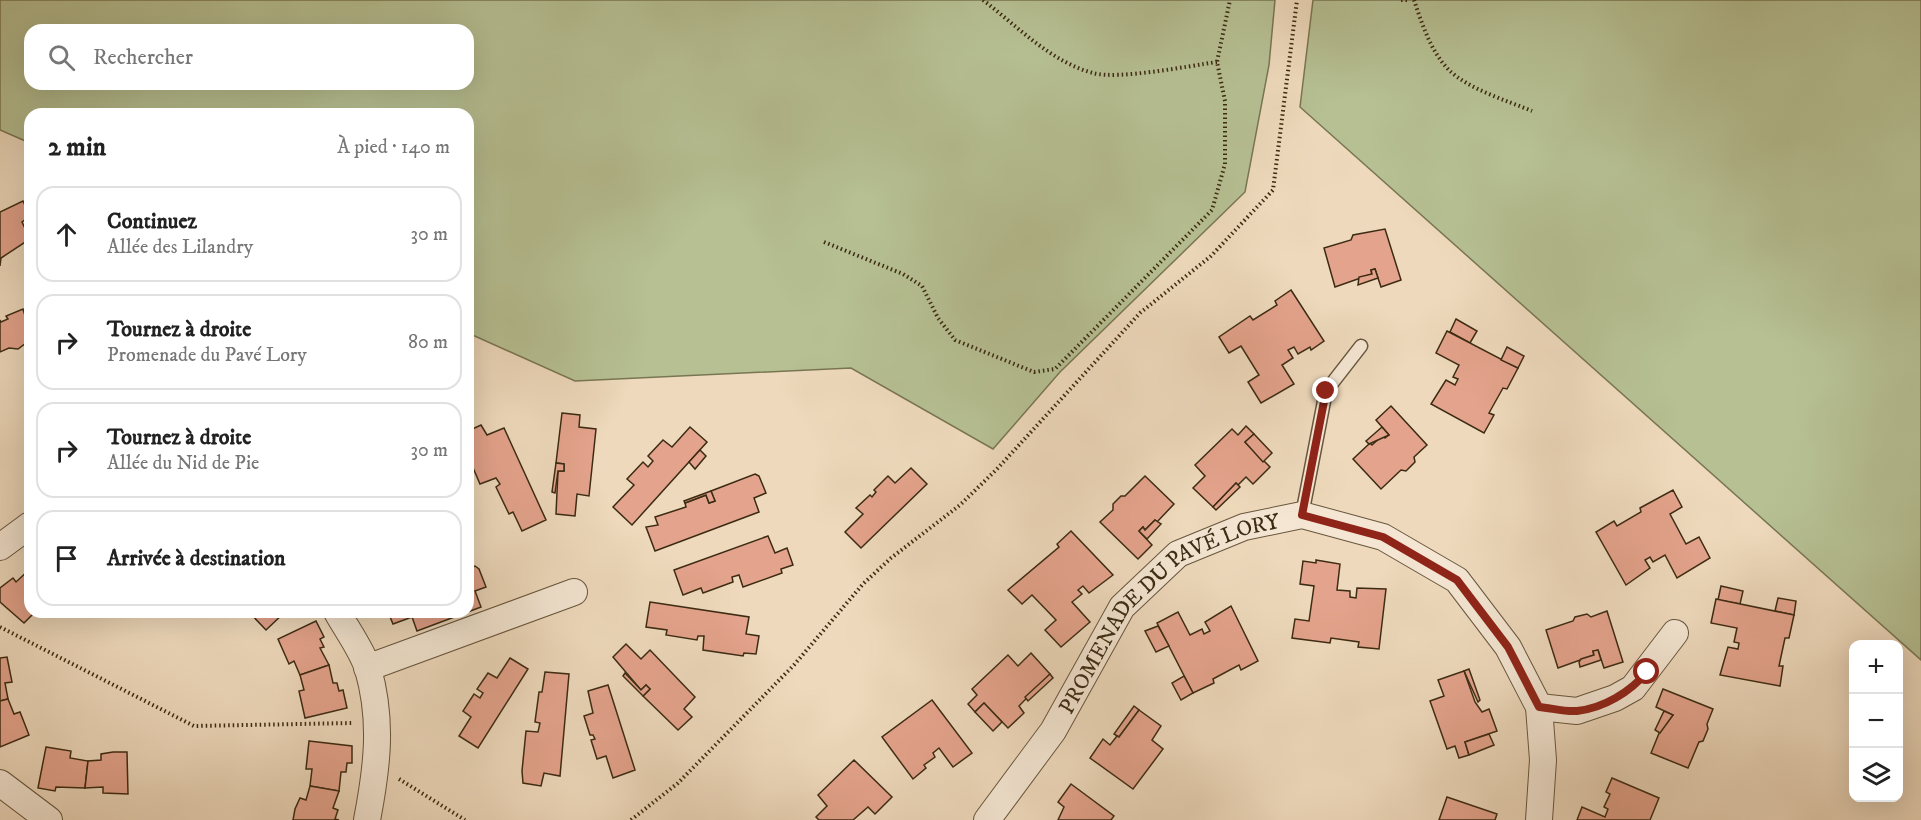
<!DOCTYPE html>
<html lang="fr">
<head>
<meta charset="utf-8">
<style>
  body { margin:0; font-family:"IM FELL DW Pica",serif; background:#f6f6f6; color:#222 }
  .controls { position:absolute; right:18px; bottom:18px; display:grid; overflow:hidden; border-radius:12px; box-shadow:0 6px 24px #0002 }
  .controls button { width:54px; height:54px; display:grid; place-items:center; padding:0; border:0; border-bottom:2px solid #e0e0e0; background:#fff; color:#222; font:30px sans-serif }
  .stop { position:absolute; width:18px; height:18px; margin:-14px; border:4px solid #8f2418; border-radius:50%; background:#fff }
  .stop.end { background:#8f2418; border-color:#fff; box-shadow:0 2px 6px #0008 }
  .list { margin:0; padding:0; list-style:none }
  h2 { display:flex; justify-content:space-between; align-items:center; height:78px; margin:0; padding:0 24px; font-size:26px }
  h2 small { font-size:20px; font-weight:400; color:#767676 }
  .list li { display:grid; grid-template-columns:39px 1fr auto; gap:18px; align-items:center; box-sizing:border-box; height:96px; margin:0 12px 12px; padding:0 12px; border:2px solid #e0e0e0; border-radius:18px }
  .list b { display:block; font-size:22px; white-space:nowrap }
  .list p { margin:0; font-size:20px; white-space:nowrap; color:#767676 }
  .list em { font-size:20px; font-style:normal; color:#767676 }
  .icon { flex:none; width:33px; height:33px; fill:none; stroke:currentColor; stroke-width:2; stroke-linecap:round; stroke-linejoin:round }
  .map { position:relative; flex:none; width:1921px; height:820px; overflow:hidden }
  .search { position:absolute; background:#fff; box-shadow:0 6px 24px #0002; left:24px; top:24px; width:450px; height:66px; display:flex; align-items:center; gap:15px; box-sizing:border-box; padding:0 21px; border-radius:18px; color:#767676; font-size:22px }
  .panel { position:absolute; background:#fff; box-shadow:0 6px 24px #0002; left:24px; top:108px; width:450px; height:510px; border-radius:18px }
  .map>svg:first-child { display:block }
  .green { fill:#b6c093; stroke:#797653; stroke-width:1.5; fill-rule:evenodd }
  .building { fill:#e4a38c; stroke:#3c2b13; stroke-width:1.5 }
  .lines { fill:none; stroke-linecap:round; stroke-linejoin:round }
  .lane-casing { stroke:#68563d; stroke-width:15 }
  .street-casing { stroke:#68563d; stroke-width:28 }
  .path { stroke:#3c2b13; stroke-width:4; stroke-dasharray:1.5 3; stroke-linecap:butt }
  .lane { stroke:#f4e6d3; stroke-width:12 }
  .street { stroke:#f4e6d3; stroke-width:26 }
  .route { stroke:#8f2418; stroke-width:8 }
  .labels { text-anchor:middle; stroke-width:4.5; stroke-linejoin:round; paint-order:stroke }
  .street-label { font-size:22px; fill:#3c2b13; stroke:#f4e6d3 }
</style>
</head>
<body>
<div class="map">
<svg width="1921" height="820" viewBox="0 0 1921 820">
  <rect width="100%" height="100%" fill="#eed9bc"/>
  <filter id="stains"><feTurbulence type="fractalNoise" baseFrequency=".00333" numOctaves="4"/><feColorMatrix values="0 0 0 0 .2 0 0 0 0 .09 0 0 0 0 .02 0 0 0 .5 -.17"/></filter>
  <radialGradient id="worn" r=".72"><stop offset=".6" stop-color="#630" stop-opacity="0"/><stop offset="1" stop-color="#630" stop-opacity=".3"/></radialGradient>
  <g class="green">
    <path d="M0,0H1275L1269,65L1245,192L1060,372L993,449L851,368L575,381L468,333V114H30V143L0,130ZM30,30H468V84H30Z"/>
    <path d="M1313,0H1921V660L1300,107Z"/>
  </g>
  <g class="building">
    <path d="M23,201L30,216L22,222L30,239L1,258L0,266V212Z"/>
    <path d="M1385,229L1401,280L1381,287L1375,269L1371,270L1372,274L1335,287L1324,248L1351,240L1353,235Z"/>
    <path d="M1375,269L1378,278L1358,285L1359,277L1372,274L1371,270Z"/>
    <path d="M1291,290L1324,341L1311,350L1310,347L1298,354L1294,347L1288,350L1293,358L1282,365L1294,384L1261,403L1248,382L1259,375L1241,346L1229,353L1219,337L1250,316L1253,320L1277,305L1275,301Z"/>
    <path d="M23,309L26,319L30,317V340L18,349L9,348L0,352V320L1,322L8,319L6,316Z"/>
    <path d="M1456,319L1477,331L1470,343L1450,332Z"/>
    <path d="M1447,331L1518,368L1507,389L1503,388L1489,413L1494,415L1484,433L1431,404L1446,380L1455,385L1458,379L1453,377L1459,365L1436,353Z"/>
    <path d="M1507,347L1524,356L1518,368L1501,360Z"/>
    <path d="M1391,406L1427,445L1414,457L1415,462L1406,471L1401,470L1381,489L1353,459L1370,443L1372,445L1383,435L1385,438L1389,435L1376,420Z"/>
    <path d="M562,413L580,415L579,427L596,429L589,496L577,494L575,516L556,514L558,471H564V464L556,463Z"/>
    <path d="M481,425L487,435L504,428L546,520L522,531L513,512L509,514L496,487L500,484L496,478L480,484L468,456V431Z"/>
    <path d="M1246,426L1254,434L1245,442L1270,467L1253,484L1246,477L1238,485L1236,483L1213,507L1193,488L1205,476L1195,465L1232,429L1238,435Z"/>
    <path d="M690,427L707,442L632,525L613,507L634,485L627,479L643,462L648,467L653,461L648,456L663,440L672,447Z"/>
    <path d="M1382,427L1389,435L1369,444L1366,441Z"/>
    <path d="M1254,434L1272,453L1263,462L1245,442Z"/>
    <path d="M700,450L706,456L695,469L689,462Z"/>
    <path d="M556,463L564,464V471H558L555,493L552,492Z"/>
    <path d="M911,468L927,484L861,548L845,532L863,514L856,508L870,495L872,497L876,492L874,490L888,476L895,483Z"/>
    <path d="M755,474L759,476L766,493L754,498L759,512L655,551L646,527L658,525L655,517L686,507L685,503L706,495L709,503L715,501L711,491Z"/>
    <path d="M1145,476L1174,504L1157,522L1155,520L1145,530L1143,527L1139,531L1152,545L1138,559L1100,522L1113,510V504L1121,496H1125Z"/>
    <path d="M1236,483L1240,487L1216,510L1213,507Z"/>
    <path d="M1673,490L1682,507L1670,514L1686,544L1699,537L1710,558L1677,578L1665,555L1653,562L1650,557L1645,560L1650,568L1626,585L1596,532L1614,521L1617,526L1641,512L1640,508Z"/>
    <path d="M711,491L715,501L709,503L706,495L685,503L684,501Z"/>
    <path d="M1155,520L1161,524L1147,539L1139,531L1143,527L1145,530Z"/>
    <path d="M1071,531L1113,575L1089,593L1083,586L1078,590L1082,594L1072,602L1090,622L1061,647L1045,630L1056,620L1032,595L1022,604L1008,590L1059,547L1057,544Z"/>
    <path d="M768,536L775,553L787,548L793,565L781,569L782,573L743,587L739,575L732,577L733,582L703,593L701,588L683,595L674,570Z"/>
    <path d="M1316,560L1340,564L1337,590L1350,591V597L1356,598L1357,588L1386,589L1379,649L1358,647L1359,642L1331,638L1330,643L1292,638L1295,619L1309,621L1314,586L1300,584L1303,561L1316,563Z"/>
    <path d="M475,566L479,569L486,587L475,591L481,607L417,631L412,617L393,624L388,612H468V569Z"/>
    <path d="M30,569V612H35L24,623L0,602V588L13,578L16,582Z"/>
    <path d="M1721,586L1743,591L1740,604L1718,600Z"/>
    <path d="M1778,598L1796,601L1794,615L1775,611Z"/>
    <path d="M1716,599L1794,615L1789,638H1785L1779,666H1783L1780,686L1720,675L1728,647L1738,649L1739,643L1734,642L1737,628L1711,623Z"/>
    <path d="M650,602L749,617L746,634L759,636L756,654L744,653L743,656L703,650L704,636H698L697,640L666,635L667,630L646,627Z"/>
    <path d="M1231,606L1258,661L1241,670L1239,665L1213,679L1214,683L1193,693L1157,623L1178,612L1190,635L1202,629L1204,634L1210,631L1205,622Z"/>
    <path d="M1607,611L1623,662L1604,668L1598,650L1593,651L1594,655L1558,668L1546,630L1573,621L1575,617L1587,614L1591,617Z"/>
    <path d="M249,612H285L266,630Z"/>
    <path d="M316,621L324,637L320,639L324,647L320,648L329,665L300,675L294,661L289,664L278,639Z"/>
    <path d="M1158,626L1169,646L1156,652L1145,631Z"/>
    <path d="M626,644L641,659L650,650L695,697L684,709L692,717L678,730L643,696L650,689L646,685L641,690L613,657Z"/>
    <path d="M1598,650L1601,660L1580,667L1579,662L1581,659L1594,655L1593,651Z"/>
    <path d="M1031,653L1050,674L1019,706L1024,713L1008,728L984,703L975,712L968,704L977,695L972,689L1008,655L1018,666Z"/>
    <path d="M7,657L12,682L5,683L8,699L0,701V658Z"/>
    <path d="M510,658L528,669L478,748L459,736L471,717L463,711L474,694L480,698L483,693L477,689L488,673L497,678Z"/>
    <path d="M329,665L333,683H337L339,691L343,690L347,708L305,718L299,691L304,690L300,675Z"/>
    <path d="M1469,669L1480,700L1478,702L1464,671Z"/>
    <path d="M1464,671L1475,702L1482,712L1489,709L1497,731L1465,742L1469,755L1459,758L1455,746L1447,749L1430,701L1444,696L1438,680Z"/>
    <path d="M545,672L569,674L560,776L544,773L541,786L523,783L522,771L526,731L538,732L540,723L535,722L539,692H542Z"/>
    <path d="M625,673L641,690L646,685L650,689L643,696L623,676Z"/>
    <path d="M1050,674L1053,678L1028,701L1025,697Z"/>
    <path d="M1184,676L1193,693L1181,700L1172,683Z"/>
    <path d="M608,685L635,770L613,778L606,756L597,759L591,740L595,739L593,735H590L584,716L593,713L588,691Z"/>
    <path d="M1663,689L1713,709L1707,724L1708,729L1703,741L1699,742L1688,768L1651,753L1660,731L1673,715L1656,707Z"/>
    <path d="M8,699L14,714L20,712L29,735L0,747V701Z"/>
    <path d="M932,700L972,753L953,767L939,748L933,753L935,757L924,765L926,768L913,779L882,737Z"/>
    <path d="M984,703L1002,722L993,731L975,712Z"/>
    <path d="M1134,706L1139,710L1119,737L1114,734Z"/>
    <path d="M1139,710L1161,726L1152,740L1163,749L1133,789L1090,758L1103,739L1110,745L1117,736L1119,737Z"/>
    <path d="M1664,711L1673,715L1660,733L1655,730Z"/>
    <path d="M1489,734L1494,745L1469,755L1465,742Z"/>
    <path d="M309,741L352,746V763H347L346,772H341L339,791L310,786L312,769H306Z"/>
    <path d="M46,747L71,751L70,758L88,761L85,788L56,787L55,791L38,788Z"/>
    <path d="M113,752H127L128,794L103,793V787L85,788L88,761L101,760V754Z"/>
    <path d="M854,760L892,797L875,814L868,807L853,820H819L816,817L827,806L818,795Z"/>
    <path d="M1612,778L1659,798L1650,820H1577L1582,807L1605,817L1608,809L1604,807L1610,794L1606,792Z"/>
    <path d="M1071,784L1114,816L1111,820H1058L1064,807L1058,802Z"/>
    <path d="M310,786L339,791L333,808L338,810L335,819L339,820H293L295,809L300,798L306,800Z"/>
    <path d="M1447,797L1497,814L1495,820H1439Z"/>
  </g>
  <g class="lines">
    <g class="lane-casing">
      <path id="lane" d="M1302,515L1326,391L1361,346"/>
    </g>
    <g class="street-casing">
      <g id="street">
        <path d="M0,547L30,525"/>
        <path d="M337,612C347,630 362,650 368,669C383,721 377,768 367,820"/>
        <path d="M367,668L574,592"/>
        <path d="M1539,707L1577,711L1615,698L1633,688L1675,633"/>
        <path d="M0,783L49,820"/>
        <path id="s1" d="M987,820L1053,731L1122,607L1178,554L1244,527L1302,515L1383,537L1457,580L1508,647L1539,707L1543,760L1539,820"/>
      </g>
    </g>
    <g class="path">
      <path d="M983,0C1017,26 1051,62 1093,73C1119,80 1188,66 1217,62"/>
      <path d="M1401,0H1410"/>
      <path d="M1414,0C1422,24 1431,52 1449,70C1468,89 1508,101 1532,111"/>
      <path d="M824,242L903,274L922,286L938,318L955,340L1034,372L1055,369L1212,210L1225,164V101L1217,62L1230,0"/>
      <path d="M0,627L194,726L352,723"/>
      <path d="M399,779L465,820"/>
      <path d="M631,820L678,783L794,665L863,584L891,558L960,505L997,469L1140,313L1211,256L1273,190L1297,0"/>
    </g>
    <use href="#lane" class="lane"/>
    <use href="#street" class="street"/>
  </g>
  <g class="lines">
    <path class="route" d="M1326,391L1302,515L1383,537L1457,580L1508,647L1539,707C1551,708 1565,712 1577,711C1604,708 1630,692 1647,672"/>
  </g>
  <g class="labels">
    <g class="street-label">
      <text dy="8" stroke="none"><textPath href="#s1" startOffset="285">PROMENADE DU PAVÉ LORY</textPath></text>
    </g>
  </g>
  <rect width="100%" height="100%" filter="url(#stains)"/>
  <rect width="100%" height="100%" fill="url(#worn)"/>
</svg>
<div class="controls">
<button>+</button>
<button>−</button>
<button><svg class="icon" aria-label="layers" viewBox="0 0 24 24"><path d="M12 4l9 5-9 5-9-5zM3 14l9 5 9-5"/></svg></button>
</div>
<div class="stop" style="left:1647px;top:672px"></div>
<div class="stop end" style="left:1326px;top:391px"></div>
<div class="search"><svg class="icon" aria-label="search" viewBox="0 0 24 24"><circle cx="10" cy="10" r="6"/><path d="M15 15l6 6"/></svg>Rechercher</div>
<section class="panel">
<h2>2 min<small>À pied · 140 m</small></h2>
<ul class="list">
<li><svg class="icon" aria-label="ahead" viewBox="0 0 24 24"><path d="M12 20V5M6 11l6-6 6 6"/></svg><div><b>Continuez</b><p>Allée des Lilandry</p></div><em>30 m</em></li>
<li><svg class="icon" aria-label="right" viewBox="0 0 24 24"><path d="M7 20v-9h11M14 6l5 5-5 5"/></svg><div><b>Tournez à droite</b><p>Promenade du Pavé Lory</p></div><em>80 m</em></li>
<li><svg class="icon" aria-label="right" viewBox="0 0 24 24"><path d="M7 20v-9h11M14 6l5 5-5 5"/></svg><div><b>Tournez à droite</b><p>Allée du Nid de Pie</p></div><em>30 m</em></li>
<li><svg class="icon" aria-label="arrive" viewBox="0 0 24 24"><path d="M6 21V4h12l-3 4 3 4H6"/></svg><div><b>Arrivée à destination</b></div></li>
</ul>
</section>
</div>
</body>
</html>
